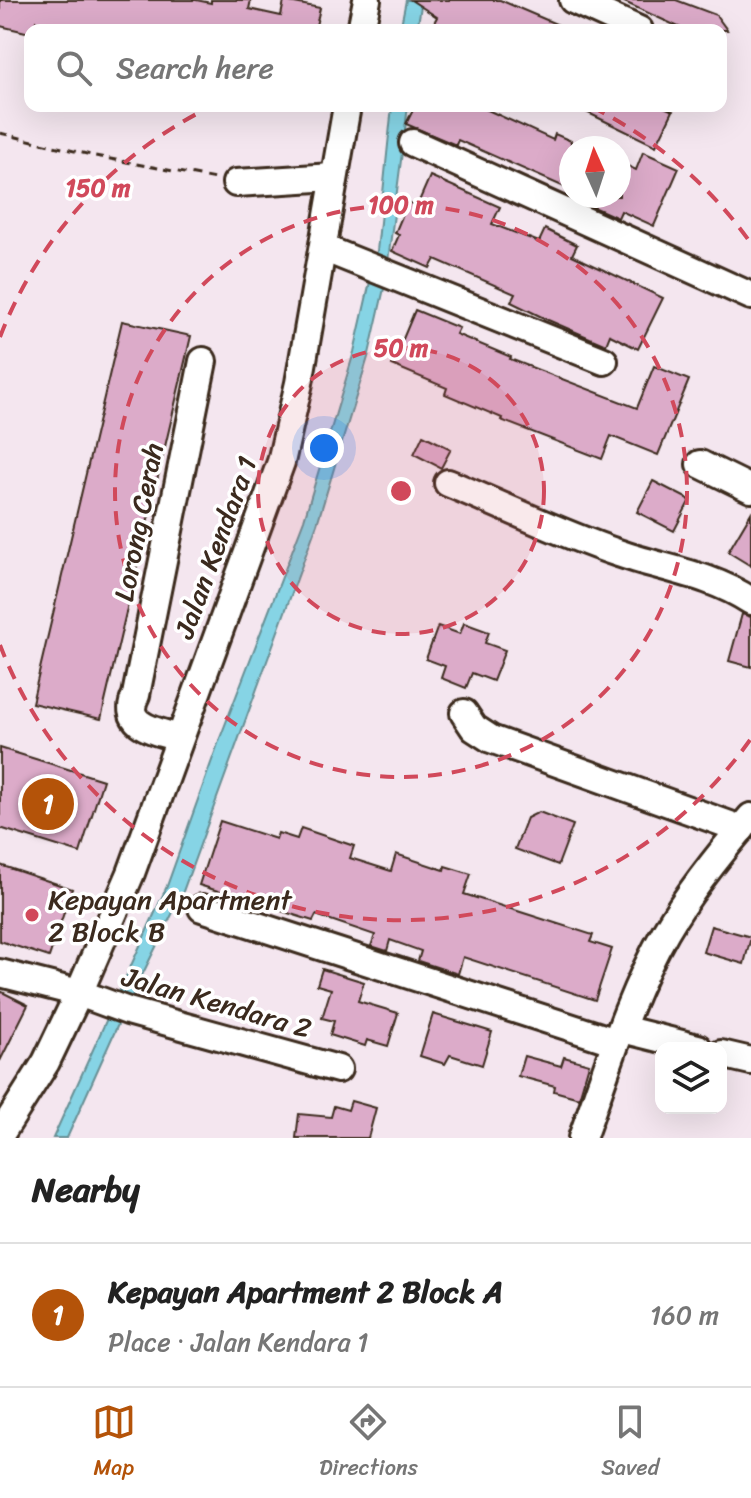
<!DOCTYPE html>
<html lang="en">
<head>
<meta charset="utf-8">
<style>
  body { margin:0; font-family:Sriracha,sans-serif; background:#f2f2f2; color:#222 }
  .controls { position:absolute; right:24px; bottom:24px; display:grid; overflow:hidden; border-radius:16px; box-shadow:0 8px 32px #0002 }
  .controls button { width:72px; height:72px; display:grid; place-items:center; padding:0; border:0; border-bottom:2px solid #e0e0e0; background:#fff; color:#222; font:40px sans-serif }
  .compass { position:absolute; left:559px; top:136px; width:72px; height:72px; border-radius:50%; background:#fff; box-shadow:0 8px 32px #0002; rotate:357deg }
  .you { position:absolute; left:324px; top:448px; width:28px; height:28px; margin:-20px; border:6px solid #fff; border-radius:50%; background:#1a73e8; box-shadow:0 0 0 12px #1a73e833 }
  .badge { display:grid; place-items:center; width:52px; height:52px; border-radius:50%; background:#b45309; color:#fff; font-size:26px; font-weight:700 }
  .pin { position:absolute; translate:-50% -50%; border:4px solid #fff; box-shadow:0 2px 8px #0006 }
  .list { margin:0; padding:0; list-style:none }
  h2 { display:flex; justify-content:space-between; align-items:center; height:104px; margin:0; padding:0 32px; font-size:34px }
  h2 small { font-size:26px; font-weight:400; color:#767676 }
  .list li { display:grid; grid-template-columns:52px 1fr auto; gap:24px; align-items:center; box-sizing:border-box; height:144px; padding:0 32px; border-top:2px solid #e0e0e0 }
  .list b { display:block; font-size:30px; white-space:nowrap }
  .list p { margin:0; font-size:26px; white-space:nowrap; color:#767676 }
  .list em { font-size:26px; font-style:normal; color:#767676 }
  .icon { flex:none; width:44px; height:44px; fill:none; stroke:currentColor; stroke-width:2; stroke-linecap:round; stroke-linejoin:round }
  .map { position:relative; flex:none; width:751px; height:1138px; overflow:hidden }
  .search { position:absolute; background:#fff; box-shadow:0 8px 32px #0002; left:24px; right:24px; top:24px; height:88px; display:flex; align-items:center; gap:20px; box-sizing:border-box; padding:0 28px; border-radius:16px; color:#767676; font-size:30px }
  .sheet { height:248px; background:#fff }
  nav { display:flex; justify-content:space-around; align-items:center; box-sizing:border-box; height:112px; border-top:2px solid #e0e0e0; background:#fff; font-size:22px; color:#767676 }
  nav a { display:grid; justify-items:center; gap:4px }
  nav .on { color:#b45309 }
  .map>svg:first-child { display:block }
  .water { fill:#86d4e5; stroke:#689095; stroke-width:2 }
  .building { fill:#dcabc9; stroke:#3b2a1e; stroke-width:2 }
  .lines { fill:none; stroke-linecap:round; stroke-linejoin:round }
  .minor-casing { stroke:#3b2a1e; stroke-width:32 }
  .path { stroke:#3b2a1e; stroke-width:3; stroke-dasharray:8 6; stroke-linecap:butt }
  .minor { stroke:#fff; stroke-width:26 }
  .ring { fill:none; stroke:#d1495b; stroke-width:4; stroke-dasharray:14 10 }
  .poi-dot { fill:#d1495b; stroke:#fff; stroke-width:3 }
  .labels { text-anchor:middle; stroke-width:7; stroke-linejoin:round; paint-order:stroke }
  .street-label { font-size:28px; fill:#3b2a1e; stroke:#fff }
  .poi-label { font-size:28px; fill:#3b2a1e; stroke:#fff; text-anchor:start }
  .centre { fill:#d1495b; stroke:#fff; stroke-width:4 }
  .ring-label { font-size:24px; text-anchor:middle; font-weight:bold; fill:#d1495b; stroke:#fff; stroke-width:7; stroke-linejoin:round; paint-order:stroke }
</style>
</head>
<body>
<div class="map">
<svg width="751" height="1138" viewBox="0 0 751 1138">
  <rect width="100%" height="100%" fill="#f4e6ef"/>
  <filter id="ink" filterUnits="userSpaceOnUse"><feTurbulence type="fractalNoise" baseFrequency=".0125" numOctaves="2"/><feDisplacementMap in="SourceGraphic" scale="16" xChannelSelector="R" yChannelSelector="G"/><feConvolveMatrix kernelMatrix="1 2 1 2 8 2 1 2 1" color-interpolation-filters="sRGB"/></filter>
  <g filter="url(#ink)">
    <g class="water">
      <path d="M406,0H422L417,30H400Z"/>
      <path d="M392,106H408L385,284L369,354L317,524L182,894L120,1020L67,1138H53L167,886L220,738L304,520L354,352L377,251Z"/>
    </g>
    <g class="building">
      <path d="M0,0H196L211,3V0H251L249,9L281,16L284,1L320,8L315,30H80L36,21L35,30H30V33L0,26Z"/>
      <path d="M411,0H500L570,30H430L437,17Z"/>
      <path d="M620,0H676L716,15L727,30H685Z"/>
      <path d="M415,106H479L553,140L555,134L571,141V190L458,140L456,145L406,124Z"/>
      <path d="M574,106H662L673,111L656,146Z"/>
      <path d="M643,152L679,168L654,226L621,211L618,218L569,196H619V162L636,170Z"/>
      <path d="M430,176L500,207L492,224L539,242L545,229L577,245L572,255L663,298L638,349L610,335L606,345L548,320L511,302L515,294L435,259L430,268L392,251L399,235L395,233L408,202L417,206Z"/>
      <path d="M415,310L459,328L456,334L511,357L510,359L637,408L654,366L689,380L658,455L611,436L602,459L501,420L502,418L445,394L447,388L392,365Z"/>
      <path d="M122,321L191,336L101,719L32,703Z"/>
      <path d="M423,435L451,449L441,468L414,454Z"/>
      <path d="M653,481L690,500L674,531L637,512Z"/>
      <path d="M751,513V566L728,552Z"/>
      <path d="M742,614L751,617V667L729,661Z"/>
      <path d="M464,623L489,632L485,643L505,650L493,681L472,673L466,688L441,678L445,666L426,659L438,626L460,634Z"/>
      <path d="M0,748L103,780L80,853L0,828Z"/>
      <path d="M539,812L573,825L558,865L515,849L527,818Z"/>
      <path d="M220,821L276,839L278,833L297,839L301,828L354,846L350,858L391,871L396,854L444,870L445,866L471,874L464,894L593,935L590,942L612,949L595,1000L463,957L458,974L418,961L421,951L390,940L387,951L371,946L375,935L316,915L313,921L199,885Z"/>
      <path d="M0,865L72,889L49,957L0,941Z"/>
      <path d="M711,926L751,937L744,964L703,952Z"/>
      <path d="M322,969L364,982L358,1001L398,1013L388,1046L367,1040L365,1046L330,1035L334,1021L322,1018L331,989L317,985Z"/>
      <path d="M0,991L28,1005L0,1061Z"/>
      <path d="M433,1014L492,1032L482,1065L450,1055L445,1064L420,1056Z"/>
      <path d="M524,1056L561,1066L564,1057L589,1064L579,1098L554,1091L555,1086L518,1076Z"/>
      <path d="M351,1101L376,1108L368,1138H296L299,1114L331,1117L334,1106L348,1110Z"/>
    </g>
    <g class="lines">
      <g class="minor-casing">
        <g id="minor">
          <path d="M573,0L639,30"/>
          <path d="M361,30L367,0"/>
          <path d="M413,143L751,296"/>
          <path d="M236,183L333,177"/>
          <path d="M323,248L604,361"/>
          <path d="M700,464L751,489"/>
          <path d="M448,483C504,506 561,534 618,553C664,569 710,574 751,601"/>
          <path d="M464,713L474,728L491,739L741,829"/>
          <path d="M179,738C157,731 120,726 136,695L203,361"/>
          <path d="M202,908L616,1042"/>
          <path d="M0,973L79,993L128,1011L338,1069"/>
          <path d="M622,1029L698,1048"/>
          <path d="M721,1054L751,1061"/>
          <path d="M0,1135L46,1062L79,993L131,873L281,462L299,383L347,106"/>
          <path d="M582,1138C607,1069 629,995 666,931C690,890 720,853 751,817"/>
        </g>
      </g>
      <path class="path" d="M0,133L95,156L215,179"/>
      <use href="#minor" class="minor"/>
    </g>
  </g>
  <circle cx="401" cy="491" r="143" fill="#d1495b" fill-opacity=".12"/>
  <g class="ring">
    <circle cx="401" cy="491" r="143"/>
    <circle cx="401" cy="491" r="286"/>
    <path d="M750 740A429 429 0 0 1 0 645M0 337A429 429 0 0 1 210 107M592 107A429 429 0 0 1 750 242"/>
  </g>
  <circle class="poi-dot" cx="32" cy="915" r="8"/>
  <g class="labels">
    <g class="street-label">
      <text transform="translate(138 522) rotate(-79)" y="10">Lorong Cerah</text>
      <text transform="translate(215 547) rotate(-70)" y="10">Jalan Kendara 1</text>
      <text transform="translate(217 1002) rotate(16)" y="10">Jalan Kendara 2</text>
    </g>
    <g class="poi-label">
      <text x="48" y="909">Kepayan Apartment<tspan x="48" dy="32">2 Block B</tspan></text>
    </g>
  </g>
  <circle cx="401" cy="491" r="12" class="centre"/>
  <g class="ring-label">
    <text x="98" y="196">150 m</text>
    <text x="401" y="213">100 m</text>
    <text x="401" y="356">50 m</text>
  </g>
</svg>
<div class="controls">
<button><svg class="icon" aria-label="layers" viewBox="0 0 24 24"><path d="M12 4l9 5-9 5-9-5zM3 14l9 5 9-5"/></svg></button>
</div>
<svg class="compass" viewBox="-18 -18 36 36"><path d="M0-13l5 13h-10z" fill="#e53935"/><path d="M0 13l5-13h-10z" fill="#767676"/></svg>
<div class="you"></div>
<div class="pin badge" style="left:48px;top:804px">1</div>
<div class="search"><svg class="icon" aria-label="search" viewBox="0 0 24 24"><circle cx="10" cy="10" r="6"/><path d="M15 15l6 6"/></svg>Search here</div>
</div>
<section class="sheet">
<h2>Nearby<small></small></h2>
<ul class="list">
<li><span class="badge">1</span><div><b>Kepayan Apartment 2 Block A</b><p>Place · Jalan Kendara 1</p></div><em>160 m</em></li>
</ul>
</section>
<nav>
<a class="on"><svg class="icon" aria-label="map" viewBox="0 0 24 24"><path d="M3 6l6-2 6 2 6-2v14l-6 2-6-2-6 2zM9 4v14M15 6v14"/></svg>Map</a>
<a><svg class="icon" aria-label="directions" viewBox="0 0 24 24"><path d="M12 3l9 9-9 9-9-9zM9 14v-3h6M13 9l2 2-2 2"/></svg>Directions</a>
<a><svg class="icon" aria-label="saved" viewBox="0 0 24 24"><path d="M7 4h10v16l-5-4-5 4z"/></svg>Saved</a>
</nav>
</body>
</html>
